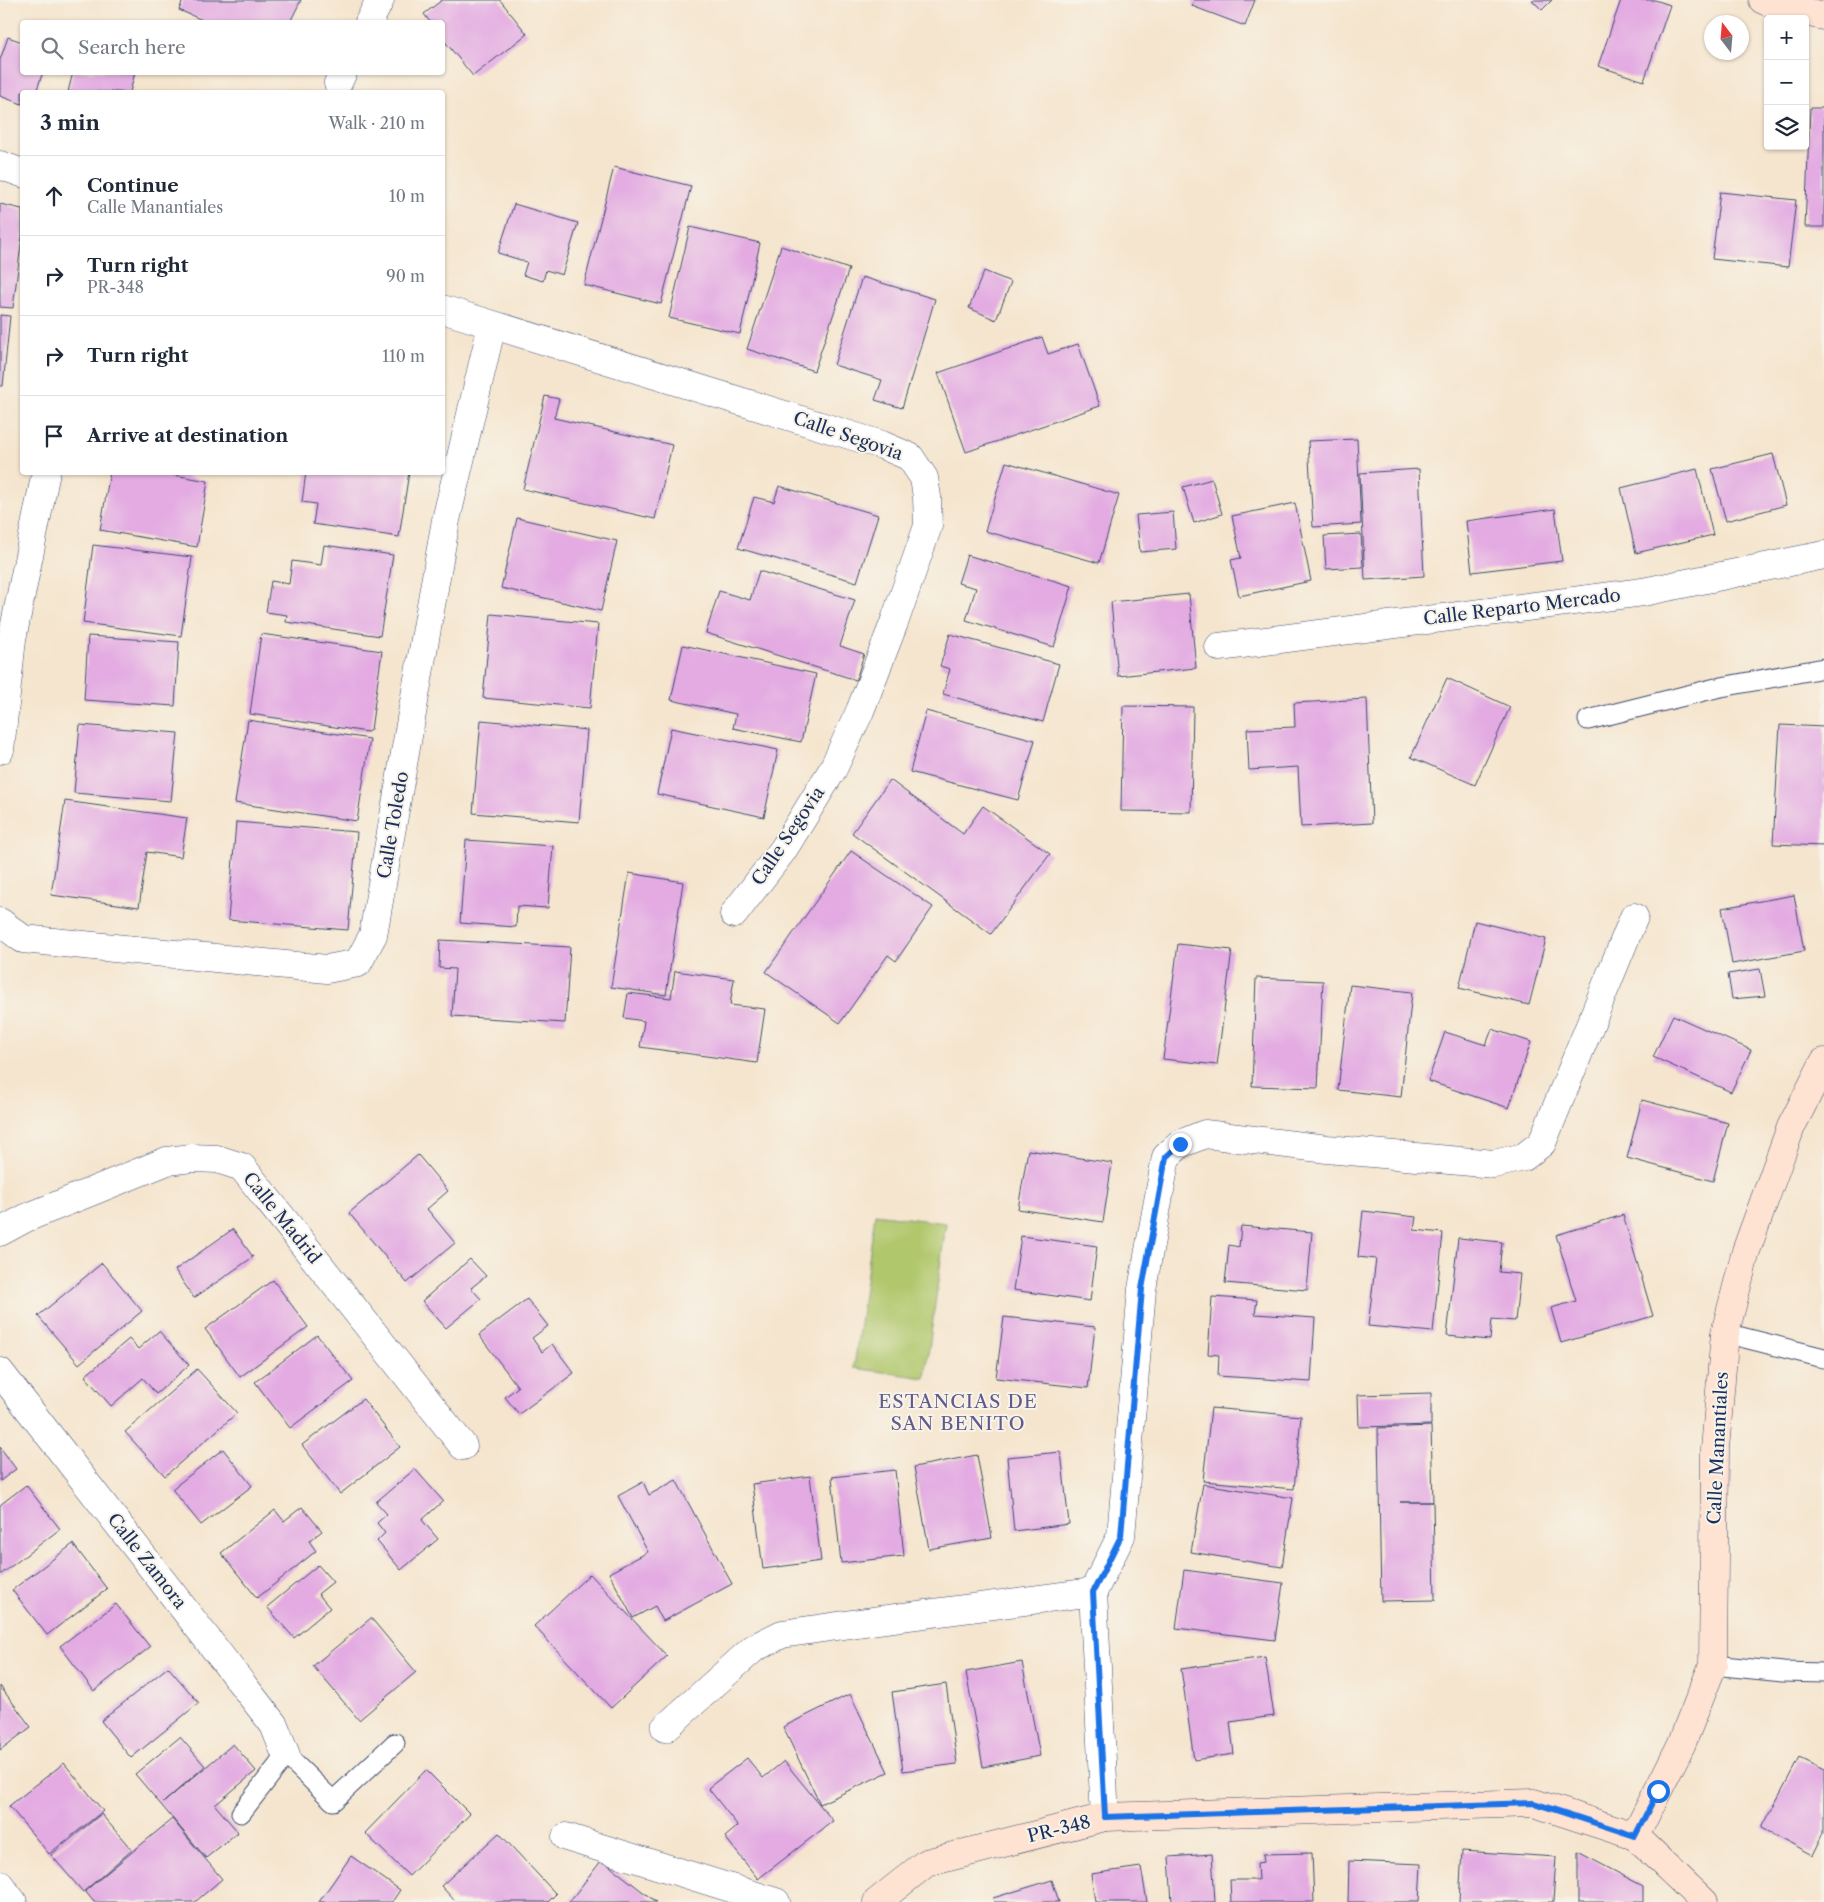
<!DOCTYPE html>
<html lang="en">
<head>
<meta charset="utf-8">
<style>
  body { margin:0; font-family:"Libre Caslon Text",serif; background:#f6f6f7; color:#1f2937 }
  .controls { position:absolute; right:15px; top:15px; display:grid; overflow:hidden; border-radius:5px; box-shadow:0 1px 4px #0004 }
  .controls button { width:45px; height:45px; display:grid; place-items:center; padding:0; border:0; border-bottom:1px solid #e0e1e3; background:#fff; color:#1f2937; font:25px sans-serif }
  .compass { position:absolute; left:1704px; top:15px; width:45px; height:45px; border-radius:50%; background:#fff; box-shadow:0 1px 4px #0004; rotate:344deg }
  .stop { position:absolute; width:15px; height:15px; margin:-11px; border:4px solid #1a73e8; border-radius:50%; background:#fff }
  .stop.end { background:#1a73e8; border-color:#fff; box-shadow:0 1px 5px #0008 }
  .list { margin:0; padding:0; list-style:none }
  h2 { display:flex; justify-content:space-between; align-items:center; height:65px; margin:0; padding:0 20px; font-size:21px }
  h2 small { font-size:16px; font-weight:400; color:#747a83 }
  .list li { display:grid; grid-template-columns:32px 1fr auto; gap:15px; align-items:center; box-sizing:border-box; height:80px; padding:0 20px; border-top:1px solid #e0e1e3 }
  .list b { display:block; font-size:19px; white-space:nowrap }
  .list p { margin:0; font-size:16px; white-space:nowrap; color:#747a83 }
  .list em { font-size:16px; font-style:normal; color:#747a83 }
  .icon { flex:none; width:28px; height:28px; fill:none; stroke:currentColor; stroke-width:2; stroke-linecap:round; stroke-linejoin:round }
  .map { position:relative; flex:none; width:1824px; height:1902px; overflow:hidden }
  .search { position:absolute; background:#fff; box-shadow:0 1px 4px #0004; left:20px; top:20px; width:425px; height:55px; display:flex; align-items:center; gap:12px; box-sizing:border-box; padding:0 18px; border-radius:5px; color:#747a83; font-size:19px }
  .panel { position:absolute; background:#fff; box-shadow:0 1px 4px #0004; left:20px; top:90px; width:425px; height:385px; border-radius:5px }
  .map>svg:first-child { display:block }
  .green { fill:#b0c76c; stroke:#667b65 }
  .building { fill:#e3abe2 }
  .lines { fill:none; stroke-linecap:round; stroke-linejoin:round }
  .lane-casing { stroke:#3c4a6f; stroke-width:21 }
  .street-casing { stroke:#3c4a6f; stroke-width:29 }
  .secondary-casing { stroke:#3c4a6f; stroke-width:29 }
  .lane { stroke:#fff; stroke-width:19 }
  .street { stroke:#fff; stroke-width:28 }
  .secondary { stroke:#fee3d2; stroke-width:28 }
  .route { stroke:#1a73e8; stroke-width:6 }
  .labels { text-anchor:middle; stroke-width:4; stroke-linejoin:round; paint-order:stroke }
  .street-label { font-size:18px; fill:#1b2f5e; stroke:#f7f3e8 }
  .neighbourhood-label { font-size:19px; letter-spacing:1px; fill:#615a8c; stroke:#f7f3e8 }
</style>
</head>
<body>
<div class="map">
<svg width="1824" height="1902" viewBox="0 0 1824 1902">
  <rect width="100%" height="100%" fill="#f7f3e8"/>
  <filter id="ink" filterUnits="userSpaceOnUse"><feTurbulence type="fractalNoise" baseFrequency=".02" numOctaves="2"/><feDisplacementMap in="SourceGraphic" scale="10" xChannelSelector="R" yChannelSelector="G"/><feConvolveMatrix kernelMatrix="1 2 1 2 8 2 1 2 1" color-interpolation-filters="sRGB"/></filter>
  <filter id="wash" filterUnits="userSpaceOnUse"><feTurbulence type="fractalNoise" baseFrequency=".0096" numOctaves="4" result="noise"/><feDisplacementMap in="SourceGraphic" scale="20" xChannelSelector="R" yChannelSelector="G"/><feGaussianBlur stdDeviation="1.12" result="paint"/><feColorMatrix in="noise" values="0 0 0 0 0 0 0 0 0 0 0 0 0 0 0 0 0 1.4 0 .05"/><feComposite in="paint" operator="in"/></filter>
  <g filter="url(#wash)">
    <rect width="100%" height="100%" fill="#f5e5ce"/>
    <path class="green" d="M875,1214L946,1223L925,1378L854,1368Z"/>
    <g id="blocks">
      <g class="building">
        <path d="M183,0H301L290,22H207L179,10Z"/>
        <path d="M442,0H500L527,34L473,76L442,38V22H430L424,14Z"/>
        <path d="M1194,0H1255L1245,26L1192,6Z"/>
        <path d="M1532,0H1552L1542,10Z"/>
        <path d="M1621,0H1655L1670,5L1644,81L1598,66Z"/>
        <path d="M8,37L22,42V72H43L36,92H22V104L0,96V60Z"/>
        <path d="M73,72H135L130,92H68Z"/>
        <path d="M1810,108H1824V227H1805Z"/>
        <path d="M614,167L691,186L661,304L584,285Z"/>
        <path d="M1720,192L1796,200L1788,267L1712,259Z"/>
        <path d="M0,204L22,209V236L13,308L0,307Z"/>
        <path d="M514,204L578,223L562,275L546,270L543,281L523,275L527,262L498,253Z"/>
        <path d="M690,227L760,243L740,334L669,318Z"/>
        <path d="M781,246L849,269L814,371L747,349Z"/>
        <path d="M984,271L1011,282L996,320L969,308Z"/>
        <path d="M862,277L935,299L902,408L875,400L882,380L834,365Z"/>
        <path d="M0,315L10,316L3,386H0Z"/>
        <path d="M1042,337L1048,354L1078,344L1100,406L966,452L938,373Z"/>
        <path d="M545,396L559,399L554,418L672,445L655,519L523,489Z"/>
        <path d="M1357,439L1361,524L1313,527L1308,441Z"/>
        <path d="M1773,454L1786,505L1726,521L1712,469Z"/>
        <path d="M1006,462L1119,495L1099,563L985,531Z"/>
        <path d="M1419,469L1424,576L1365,580L1360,473Z"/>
        <path d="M1697,469L1713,535L1636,553L1621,488Z"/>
        <path d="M110,472H157L208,481L197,547L100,530Z"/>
        <path d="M306,472H409L399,537L313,524L316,504L302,502Z"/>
        <path d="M1212,479L1222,514L1194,523L1183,487Z"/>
        <path d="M779,486L878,515L857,582L738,548L754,497L774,502Z"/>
        <path d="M1295,503L1311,581L1239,596L1231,560L1241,558L1232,516Z"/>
        <path d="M1555,509L1562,561L1472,572L1466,521Z"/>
        <path d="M1173,512L1176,549L1140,552L1136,515Z"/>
        <path d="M517,518L617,541L601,611L501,588Z"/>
        <path d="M1361,534L1363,567L1326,569L1324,536Z"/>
        <path d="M93,545L192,557L181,636L83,623Z"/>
        <path d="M324,545L393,555L380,636L286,622L287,615L266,612L271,581L289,584L292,561L321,565Z"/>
        <path d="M967,555L1072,586L1054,647L966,620L976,588L958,583Z"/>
        <path d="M759,571L855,600L840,646L864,654L856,680L706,633L719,591L750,600Z"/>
        <path d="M1189,594L1196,668L1118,676L1111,602Z"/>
        <path d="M491,614L598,624L590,708L483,698Z"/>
        <path d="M261,634L382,651L371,730L367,732L250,714Z"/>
        <path d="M950,634L1059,664L1043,722L943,694L950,669L940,666Z"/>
        <path d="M88,636L179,642L175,706L84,700Z"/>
        <path d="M683,645L816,674L801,742L733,728L736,714L671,700Z"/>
        <path d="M1447,678L1510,707L1475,785L1411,757Z"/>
        <path d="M1367,699L1372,823L1301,827L1298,767L1249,770L1247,729L1295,727L1294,703Z"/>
        <path d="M1123,706L1193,707L1191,812L1121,811Z"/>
        <path d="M926,711L1035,740L1018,800L910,772Z"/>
        <path d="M248,720L370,739L357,821L235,803Z"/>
        <path d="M481,720L587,730L579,822L473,813Z"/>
        <path d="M80,725L178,733L171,801L74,793Z"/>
        <path d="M1780,725L1824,727V846L1773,844Z"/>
        <path d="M671,728L778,750L764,817L657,794Z"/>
        <path d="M890,780L963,834L983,806L1050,854L991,934L852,833Z"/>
        <path d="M65,801L187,818L181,857L147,852L139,907L51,895Z"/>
        <path d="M236,822L357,832L348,930L228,920Z"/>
        <path d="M466,840L553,846L548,908L517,906L516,927L460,923Z"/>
        <path d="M851,851L933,907L896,961L888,955L840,1023L766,972Z"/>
        <path d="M629,873L683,882L666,995L611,987Z"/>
        <path d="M1794,895L1804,951L1732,964L1722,908Z"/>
        <path d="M1475,921L1546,939L1529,1005L1459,988Z"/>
        <path d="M440,940L570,947L565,1023L452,1016L455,969L439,968Z"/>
        <path d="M1178,944L1232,950L1217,1065L1163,1059Z"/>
        <path d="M1760,969L1765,996L1732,999L1728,974Z"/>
        <path d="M675,971L734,979L730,1005L765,1009L757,1063L640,1047L644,1021L624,1018L628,993L671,998Z"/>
        <path d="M1256,978L1323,981L1318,1088L1252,1086Z"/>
        <path d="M1350,985L1412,992L1401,1097L1338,1090Z"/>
        <path d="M1673,1015L1751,1050L1731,1092L1653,1057Z"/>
        <path d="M1492,1029L1531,1042L1509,1108L1428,1081L1445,1032L1486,1045Z"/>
        <path d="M1642,1100L1728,1123L1713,1181L1627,1158Z"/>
        <path d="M1028,1150L1112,1163L1103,1222L1018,1209Z"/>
        <path d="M418,1155L448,1191L427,1209L455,1243L407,1283L349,1213Z"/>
        <path d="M1363,1211L1416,1217L1414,1230L1443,1233L1433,1332L1368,1326L1376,1259L1358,1257Z"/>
        <path d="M1623,1215L1653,1316L1561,1343L1551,1308L1576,1301L1556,1235Z"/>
        <path d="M1241,1226L1312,1232L1307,1290L1225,1283L1229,1245L1239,1247Z"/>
        <path d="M233,1229L253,1257L194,1298L175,1270Z"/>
        <path d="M1021,1236L1097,1246L1090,1301L1013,1290Z"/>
        <path d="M1458,1238L1502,1242L1499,1272L1520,1274L1515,1321L1492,1319L1490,1340L1447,1336Z"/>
        <path d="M470,1259L486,1276L471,1288L481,1299L446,1328L422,1301Z"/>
        <path d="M102,1263L142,1311L79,1364L38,1316Z"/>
        <path d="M273,1280L308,1327L240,1377L205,1329Z"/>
        <path d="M1212,1297L1257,1300L1255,1314L1315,1318L1311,1382L1218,1376L1219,1355L1208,1354Z"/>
        <path d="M527,1299L548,1326L532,1338L542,1352L552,1344L574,1373L519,1414L505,1397L518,1387L479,1335Z"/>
        <path d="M1004,1317L1095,1327L1088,1388L996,1378Z"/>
        <path d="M159,1331L189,1365L156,1394L143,1378L111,1406L85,1376L129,1339L138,1349Z"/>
        <path d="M317,1335L353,1381L290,1428L255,1382Z"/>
        <path d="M197,1369L237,1413L165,1476L125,1432Z"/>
        <path d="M1431,1393V1425L1359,1427L1358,1395Z"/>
        <path d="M363,1399L400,1447L340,1494L302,1445Z"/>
        <path d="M1211,1408L1301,1416L1294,1489L1203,1481Z"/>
        <path d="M1431,1426L1433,1502H1400H1433L1435,1600L1381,1601L1378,1428Z"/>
        <path d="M0,1447L16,1469L0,1481Z"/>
        <path d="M223,1449L252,1486L201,1525L172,1489Z"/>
        <path d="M1061,1452L1069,1524L1014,1531L1007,1457Z"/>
        <path d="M977,1455L992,1538L929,1549L914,1467Z"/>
        <path d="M415,1469L443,1501L422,1520L438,1539L401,1570L377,1541L385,1533L377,1523L387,1514L376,1502Z"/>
        <path d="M895,1470L904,1556L841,1563L832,1477Z"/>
        <path d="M810,1476L821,1561L763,1569L752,1484Z"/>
        <path d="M676,1480L732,1584L663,1621L655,1606L633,1618L609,1573L648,1552L618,1496L643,1482L649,1495Z"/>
        <path d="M1203,1484L1293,1498L1282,1567L1191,1552Z"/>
        <path d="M26,1485L60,1529L0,1575V1505Z"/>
        <path d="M302,1507L322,1531L309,1541L316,1551L257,1598L221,1553L275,1510L284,1521Z"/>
        <path d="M73,1544L107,1589L47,1635L12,1590Z"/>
        <path d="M318,1565L333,1582L318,1594L330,1608L294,1638L267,1607Z"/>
        <path d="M1184,1570L1283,1583L1275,1640L1176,1628Z"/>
        <path d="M590,1574L667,1656L611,1708L534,1626Z"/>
        <path d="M116,1604L150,1647L94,1691L60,1646Z"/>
        <path d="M371,1618L416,1672L359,1720L313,1666Z"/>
        <path d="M1265,1657L1274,1716L1230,1722L1234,1754L1194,1760L1181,1669Z"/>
        <path d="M1022,1662L1040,1756L983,1767L966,1672Z"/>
        <path d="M168,1667L199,1703L131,1758L101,1721Z"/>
        <path d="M946,1684L957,1764L903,1771L892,1692Z"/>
        <path d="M0,1686L31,1727L0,1750Z"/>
        <path d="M850,1694L888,1772L820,1804L783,1727Z"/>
        <path d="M180,1737L205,1766L163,1803L233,1744L256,1771L215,1805L238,1832L206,1858L135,1774Z"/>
        <path d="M747,1758L763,1778L784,1761L833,1821L758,1879L725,1837L738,1826L708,1788Z"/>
        <path d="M1799,1758L1824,1770V1833L1813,1855L1762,1828Z"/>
        <path d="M64,1763L103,1811L49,1854L9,1806Z"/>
        <path d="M426,1770L470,1814L409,1876L365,1833Z"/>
        <path d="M101,1814L132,1850L83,1892L51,1855Z"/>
        <path d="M172,1819L222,1879L195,1902H94L85,1891Z"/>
        <path d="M499,1833L556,1894L548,1902H456L441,1886Z"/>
        <path d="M1462,1851L1556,1857L1553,1902H1459Z"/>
        <path d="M1578,1852L1643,1886V1902H1578Z"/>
        <path d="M1312,1853L1314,1902H1231L1230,1880H1258L1257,1863L1264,1862L1263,1854Z"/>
        <path d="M1212,1854L1215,1902H1172L1169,1857Z"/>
        <path d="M351,1856L400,1890L392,1902H319Z"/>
        <path d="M602,1860L656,1902H569Z"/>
        <path d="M1349,1861L1421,1864L1419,1902H1348Z"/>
        <path d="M1141,1867L1147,1902H1095L1091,1874Z"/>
        <path d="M1052,1880L1059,1902H994L993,1898Z"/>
      </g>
    </g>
  </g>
  <g filter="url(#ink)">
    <use href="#blocks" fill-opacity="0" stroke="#3c4a6f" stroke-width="1"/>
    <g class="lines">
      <g class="lane-casing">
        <g id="lane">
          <path d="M1588,720L1716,688L1824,668"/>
          <path d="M1725,1333L1824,1358"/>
          <path d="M1713,1665L1783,1672L1824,1673"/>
          <path d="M241,1813L286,1755L333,1801L395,1743"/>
        </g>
      </g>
      <g class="street-casing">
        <g id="street">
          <path d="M369,22L380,0"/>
          <path d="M338,83L343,72"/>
          <path d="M0,165L22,173"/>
          <path d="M442,309L882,445L910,457L924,478L927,497L928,526L894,623L860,711L833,769L783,850L734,914"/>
          <path d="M1219,647L1643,592L1824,555"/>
          <path d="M0,750L12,639L46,472"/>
          <path d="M0,922L23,939L327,969L358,963L373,935L446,520L492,325"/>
          <path d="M0,1232L26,1218L167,1161L192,1158L217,1159L242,1167L463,1446"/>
          <path d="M0,1372L274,1725L286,1755"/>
          <path d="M1093,1592L1105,1817"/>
          <path d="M665,1728L754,1648L782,1634L879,1620L1093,1592L1121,1536L1142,1289L1166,1157L1180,1144L1205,1134L1327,1149L1494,1164L1524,1157L1542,1143L1634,917"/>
          <path d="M566,1837L776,1902"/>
          <path d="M0,1885L13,1902"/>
        </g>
      </g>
      <g class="secondary-casing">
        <g id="secondary">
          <path d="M1763,0L1777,6L1824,16"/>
          <path d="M1635,1836L1681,1745L1713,1665L1715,1449L1725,1333L1746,1251L1791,1127L1824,1062"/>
          <path d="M877,1902L926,1863L1105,1817L1534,1803L1635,1836L1704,1902"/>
        </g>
      </g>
      <use href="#lane" class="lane"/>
      <use href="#street" class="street"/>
      <use href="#secondary" class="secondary"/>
    </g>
  </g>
  <g class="lines" filter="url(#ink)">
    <path class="route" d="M1180,1144L1166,1157L1142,1289L1121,1536L1093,1592L1105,1817L1534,1803L1635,1836L1658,1791"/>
  </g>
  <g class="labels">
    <g class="street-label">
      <text transform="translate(848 436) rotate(19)" y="6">Calle Segovia</text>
      <text transform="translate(1522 607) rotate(-7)" y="6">Calle Reparto Mercado</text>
      <text transform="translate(393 825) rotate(-80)" y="6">Calle Toledo</text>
      <text transform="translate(788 836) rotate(-56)" y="6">Calle Segovia</text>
      <text transform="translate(282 1218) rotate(51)" y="6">Calle Madrid</text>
      <text transform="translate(1718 1448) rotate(-87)" y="6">Calle Manantiales</text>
      <text transform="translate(147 1561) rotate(52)" y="6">Calle Zamora</text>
      <text transform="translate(1059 1829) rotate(-14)" y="6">PR-348</text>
    </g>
    <g class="neighbourhood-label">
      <text x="958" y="1408">ESTANCIAS DE<tspan x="958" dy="22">SAN BENITO</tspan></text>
    </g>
  </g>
</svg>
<div class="controls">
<button>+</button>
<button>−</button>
<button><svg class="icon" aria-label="layers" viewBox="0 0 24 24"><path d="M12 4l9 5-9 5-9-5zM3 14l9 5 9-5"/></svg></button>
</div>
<svg class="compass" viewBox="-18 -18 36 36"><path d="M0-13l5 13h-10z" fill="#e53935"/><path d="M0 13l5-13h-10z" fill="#747a83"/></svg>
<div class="stop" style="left:1658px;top:1791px"></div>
<div class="stop end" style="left:1180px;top:1144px"></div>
<div class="search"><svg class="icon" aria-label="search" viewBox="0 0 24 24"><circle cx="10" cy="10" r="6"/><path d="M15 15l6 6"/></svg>Search here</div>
<section class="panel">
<h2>3 min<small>Walk · 210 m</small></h2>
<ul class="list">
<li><svg class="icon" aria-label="ahead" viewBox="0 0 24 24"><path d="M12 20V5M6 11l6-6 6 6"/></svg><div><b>Continue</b><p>Calle Manantiales</p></div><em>10 m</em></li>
<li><svg class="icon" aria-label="right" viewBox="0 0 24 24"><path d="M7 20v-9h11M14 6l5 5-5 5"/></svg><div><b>Turn right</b><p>PR-348</p></div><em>90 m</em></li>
<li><svg class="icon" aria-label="right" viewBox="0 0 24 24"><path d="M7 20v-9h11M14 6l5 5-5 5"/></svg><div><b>Turn right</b></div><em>110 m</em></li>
<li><svg class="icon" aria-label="arrive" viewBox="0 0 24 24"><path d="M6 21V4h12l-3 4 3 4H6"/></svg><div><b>Arrive at destination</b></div></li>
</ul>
</section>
</div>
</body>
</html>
